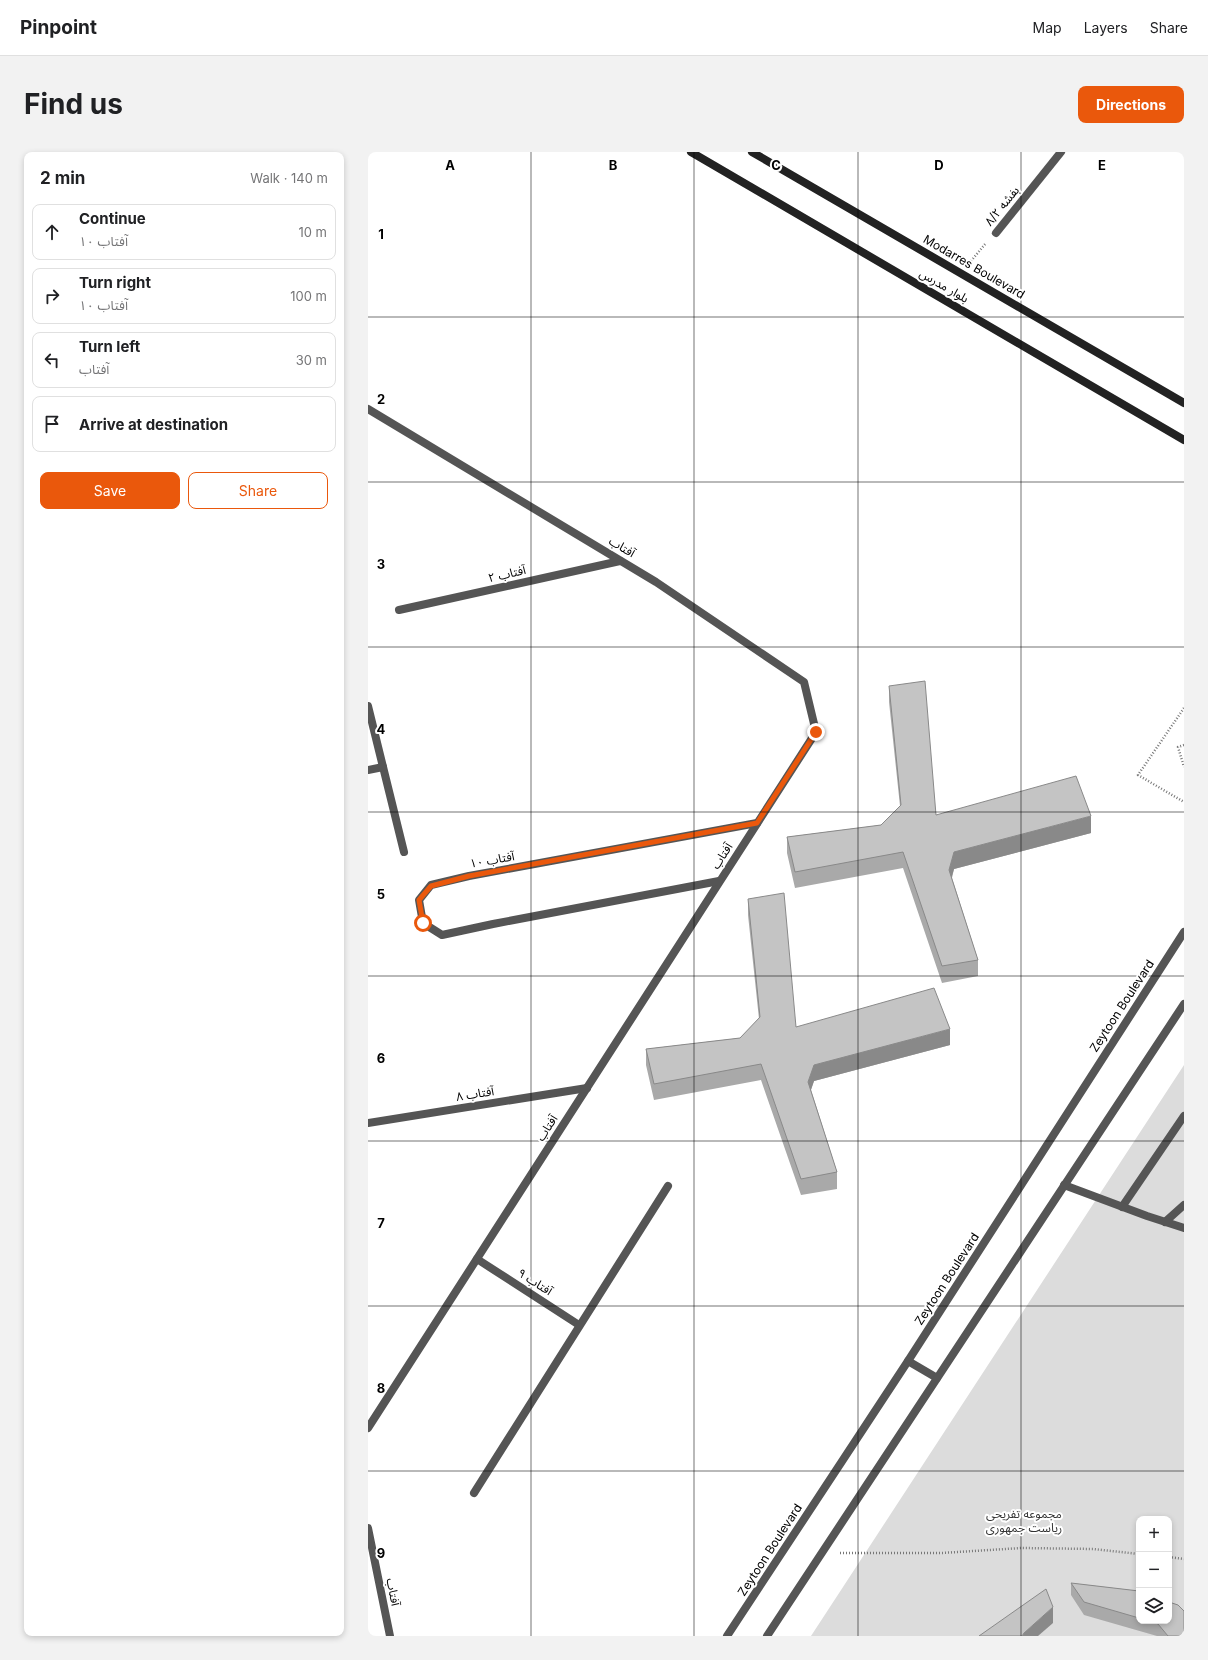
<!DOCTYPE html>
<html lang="en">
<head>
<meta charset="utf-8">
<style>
  body { margin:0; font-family:Inter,"Noto Sans Arabic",sans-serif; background:#f2f2f2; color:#202124 }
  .controls { position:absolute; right:12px; bottom:12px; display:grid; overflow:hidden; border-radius:8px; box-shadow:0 2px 6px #0003 }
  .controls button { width:36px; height:36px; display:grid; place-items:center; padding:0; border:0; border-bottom:1px solid #e0e0e0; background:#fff; color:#202124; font:20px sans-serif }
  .stop { position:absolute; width:12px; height:12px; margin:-9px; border:3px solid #ea580c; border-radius:50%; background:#fff }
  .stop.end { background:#ea580c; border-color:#fff; box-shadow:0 1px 4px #0008 }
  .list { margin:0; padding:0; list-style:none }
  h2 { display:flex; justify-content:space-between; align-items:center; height:52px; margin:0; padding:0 16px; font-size:17px }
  h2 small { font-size:13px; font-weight:400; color:#757577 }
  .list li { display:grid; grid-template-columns:26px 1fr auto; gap:12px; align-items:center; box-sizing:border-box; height:56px; margin:0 8px 8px; padding:0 8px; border:1px solid #e0e0e0; border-radius:8px }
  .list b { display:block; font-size:15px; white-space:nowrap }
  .list p { margin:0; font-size:13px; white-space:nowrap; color:#757577 }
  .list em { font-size:13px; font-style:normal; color:#757577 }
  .actions { display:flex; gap:8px; padding:12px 16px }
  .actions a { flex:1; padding:9px 0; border:1px solid #ea580c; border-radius:8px; text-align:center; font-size:14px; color:#ea580c }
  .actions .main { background:#ea580c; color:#fff }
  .icon { flex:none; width:22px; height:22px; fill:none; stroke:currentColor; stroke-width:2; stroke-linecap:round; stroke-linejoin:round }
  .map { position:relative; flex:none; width:816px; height:1484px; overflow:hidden; border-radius:8px }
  header { display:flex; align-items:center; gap:24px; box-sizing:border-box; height:56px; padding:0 20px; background:#fff; border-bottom:1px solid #e0e0e0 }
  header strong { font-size:19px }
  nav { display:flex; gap:22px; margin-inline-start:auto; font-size:14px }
  .intro { display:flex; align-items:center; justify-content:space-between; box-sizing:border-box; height:96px; padding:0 24px }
  h1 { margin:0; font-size:28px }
  .button { padding:10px 18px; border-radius:8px; background:#ea580c; color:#fff; font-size:14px; font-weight:700 }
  main { display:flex; gap:24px; padding:0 24px }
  aside { flex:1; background:#fff; border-radius:8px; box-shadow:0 2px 6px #0003 }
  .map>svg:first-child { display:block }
  .green { fill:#dcdcdc; fill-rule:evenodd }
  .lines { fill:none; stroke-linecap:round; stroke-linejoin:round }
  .path { stroke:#777; stroke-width:2.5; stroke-dasharray:1 2; stroke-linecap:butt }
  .service { stroke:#555; stroke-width:8 }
  .minor { stroke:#555; stroke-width:8 }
  .tertiary { stroke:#555; stroke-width:8 }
  .secondary { stroke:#222; stroke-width:8 }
  .wall { fill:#a9a9a9 }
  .shaded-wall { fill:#898989 }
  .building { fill:#c4c4c4; stroke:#898989 }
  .route { stroke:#ea580c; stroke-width:5 }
  .grid { fill:none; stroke:#000; stroke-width:1; stroke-opacity:0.55 }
  .labels { text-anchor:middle; stroke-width:4; stroke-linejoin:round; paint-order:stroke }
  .street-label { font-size:12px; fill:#000; stroke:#fff }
  .park-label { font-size:12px; fill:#333; stroke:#fff }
  .grid-label { font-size:13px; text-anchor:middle; font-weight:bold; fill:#000; stroke:#fff; stroke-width:4; stroke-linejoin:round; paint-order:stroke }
</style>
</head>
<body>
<header>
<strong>Pinpoint</strong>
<nav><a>Map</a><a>Layers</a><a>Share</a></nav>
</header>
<div class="intro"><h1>Find us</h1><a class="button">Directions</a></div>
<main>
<aside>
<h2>2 min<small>Walk · 140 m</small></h2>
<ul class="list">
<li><svg class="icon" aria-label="ahead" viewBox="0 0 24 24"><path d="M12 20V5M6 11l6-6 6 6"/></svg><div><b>Continue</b><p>آفتاب ۱۰</p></div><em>10 m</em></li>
<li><svg class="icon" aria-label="right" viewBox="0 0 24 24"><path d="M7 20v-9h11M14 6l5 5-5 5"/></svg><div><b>Turn right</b><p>آفتاب ۱۰</p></div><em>100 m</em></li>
<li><svg class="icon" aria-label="left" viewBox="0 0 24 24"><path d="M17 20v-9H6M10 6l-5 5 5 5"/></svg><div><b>Turn left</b><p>آفتاب</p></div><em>30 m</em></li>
<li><svg class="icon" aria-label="arrive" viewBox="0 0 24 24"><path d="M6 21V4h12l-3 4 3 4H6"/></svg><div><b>Arrive at destination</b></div></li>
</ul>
<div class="actions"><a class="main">Save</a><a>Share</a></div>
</aside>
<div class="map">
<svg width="816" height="1484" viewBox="0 0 816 1484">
  <rect width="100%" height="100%" fill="#fff"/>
  <path class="green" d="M816,913V1484H443ZM771,1367H801V1469H771Z"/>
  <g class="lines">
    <g class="path">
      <path d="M603,109L618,91"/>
      <path d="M816,556L770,623L816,650"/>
      <path d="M816,593L810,595L816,615"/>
      <path d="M472,1401H574L653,1396L725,1397L771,1402"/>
      <path d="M801,1405L816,1407"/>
    </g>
    <g class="service">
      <path d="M754,1055L816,964"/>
      <path d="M797,1070L816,1053"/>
    </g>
    <g class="minor">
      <path d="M628,81L693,0"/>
      <path d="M0,257L288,430L436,530L448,580L0,1276"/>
      <path d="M31,458L252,409"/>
      <path d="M0,554L36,700"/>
      <path d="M0,618L15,615"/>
      <path d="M351,729L125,772L74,783L55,771L51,748L63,733L101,724L389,671"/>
      <path d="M0,971L219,936"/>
      <path d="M696,1033L779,1064L816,1076"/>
      <path d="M109,1107L211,1173"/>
      <path d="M106,1341L300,1034"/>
      <path d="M0,1376L22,1484"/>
    </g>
    <g class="tertiary">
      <path d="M540,1209L569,1226"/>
      <path d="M359,1484L540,1209L816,780"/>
      <path d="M399,1484L816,852"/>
    </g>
    <g class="secondary">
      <path d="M323,0L816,288"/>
      <path d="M384,0L816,251"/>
    </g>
  </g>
  <g class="wall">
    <path d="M521,534L568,663L723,681L586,717L584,726L610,808V824L574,831L535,716L427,736L419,701V685L513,673L532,654L521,550Z"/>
    <path d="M380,747L428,875L582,893L446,929L443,938L469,1020V1037L433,1043L393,928L286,948L278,913V897L372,886L391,867L380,763Z"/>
    <path d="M703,1431L771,1439V1469H801L816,1484H789L716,1463L703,1443Z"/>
  </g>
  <g class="shaded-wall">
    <path d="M723,664V681L586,717L581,734V718L586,700Z"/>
    <path d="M582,877V893L446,929L440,946V930L446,913Z"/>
    <path d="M685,1455V1471L670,1484H654L656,1481Z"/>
  </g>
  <g class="building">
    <path d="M557,529L568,663L708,624L723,664L586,700L581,718L610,808L574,814L535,700L427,720L419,685L513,673L533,653L521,534Z"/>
    <path d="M416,741L428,875L566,836L582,877L446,913L440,930L469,1020L433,1027L393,912L286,932L278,897L372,886L392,865L380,747Z"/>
    <path d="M703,1431L771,1439V1466L716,1450Z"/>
    <path d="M678,1437L685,1455L656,1481L654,1484H611Z"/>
    <path d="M801,1450L810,1453L816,1459V1484H800L790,1472L781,1469H801Z"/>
  </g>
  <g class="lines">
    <path class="route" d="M55,771L51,748L63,734L101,724L389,671L448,580"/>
  </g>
  <path class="grid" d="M163,0V1484M326,0V1484M490,0V1484M653,0V1484M0,165H816M0,330H816M0,495H816M0,660H816M0,824H816M0,989H816M0,1154H816M0,1319H816"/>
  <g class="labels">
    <g class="street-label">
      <text transform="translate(634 54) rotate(-51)" y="4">بفشه ۸/۲</text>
      <text transform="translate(606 115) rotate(30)" y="4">Modarres Boulevard</text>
      <text transform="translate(576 134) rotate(30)" y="4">بلوار مدرس</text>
      <text transform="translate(254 395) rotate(31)" y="4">آفتاب</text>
      <text transform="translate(139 422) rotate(-13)" y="4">آفتاب ۲</text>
      <text transform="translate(354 704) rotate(-57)" y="4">آفتاب</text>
      <text transform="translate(124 708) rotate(-10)" y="4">آفتاب ۱۰</text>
      <text transform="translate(754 854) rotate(-57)" y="4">Zeytoon Boulevard</text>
      <text transform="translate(107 942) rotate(-9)" y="4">آفتاب ۸</text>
      <text transform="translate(179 976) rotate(-57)" y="4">آفتاب</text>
      <text transform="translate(579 1127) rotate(-57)" y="4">Zeytoon Boulevard</text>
      <text transform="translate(167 1130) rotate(33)" y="4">آفتاب ۹</text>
      <text transform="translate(402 1398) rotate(-57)" y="4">Zeytoon Boulevard</text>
      <text transform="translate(25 1440) rotate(79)" y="4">آفتاب</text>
    </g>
    <g class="park-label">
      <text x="656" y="1366">مجموعه تفریحی<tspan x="656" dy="14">ریاست جمهوری</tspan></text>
    </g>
  </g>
  <g class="grid-label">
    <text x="82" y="18">A</text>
    <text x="245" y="18">B</text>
    <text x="408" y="18">C</text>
    <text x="571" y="18">D</text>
    <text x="734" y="18">E</text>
    <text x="13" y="87">1</text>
    <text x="13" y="252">2</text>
    <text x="13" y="417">3</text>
    <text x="13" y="582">4</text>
    <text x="13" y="747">5</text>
    <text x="13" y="911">6</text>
    <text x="13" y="1076">7</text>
    <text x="13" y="1241">8</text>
    <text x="13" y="1406">9</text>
  </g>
</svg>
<div class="controls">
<button>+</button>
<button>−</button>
<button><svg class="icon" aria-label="layers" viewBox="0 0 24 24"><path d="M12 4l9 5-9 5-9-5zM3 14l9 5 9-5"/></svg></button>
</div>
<div class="stop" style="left:55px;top:771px"></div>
<div class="stop end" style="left:448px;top:580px"></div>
</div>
</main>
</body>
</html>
